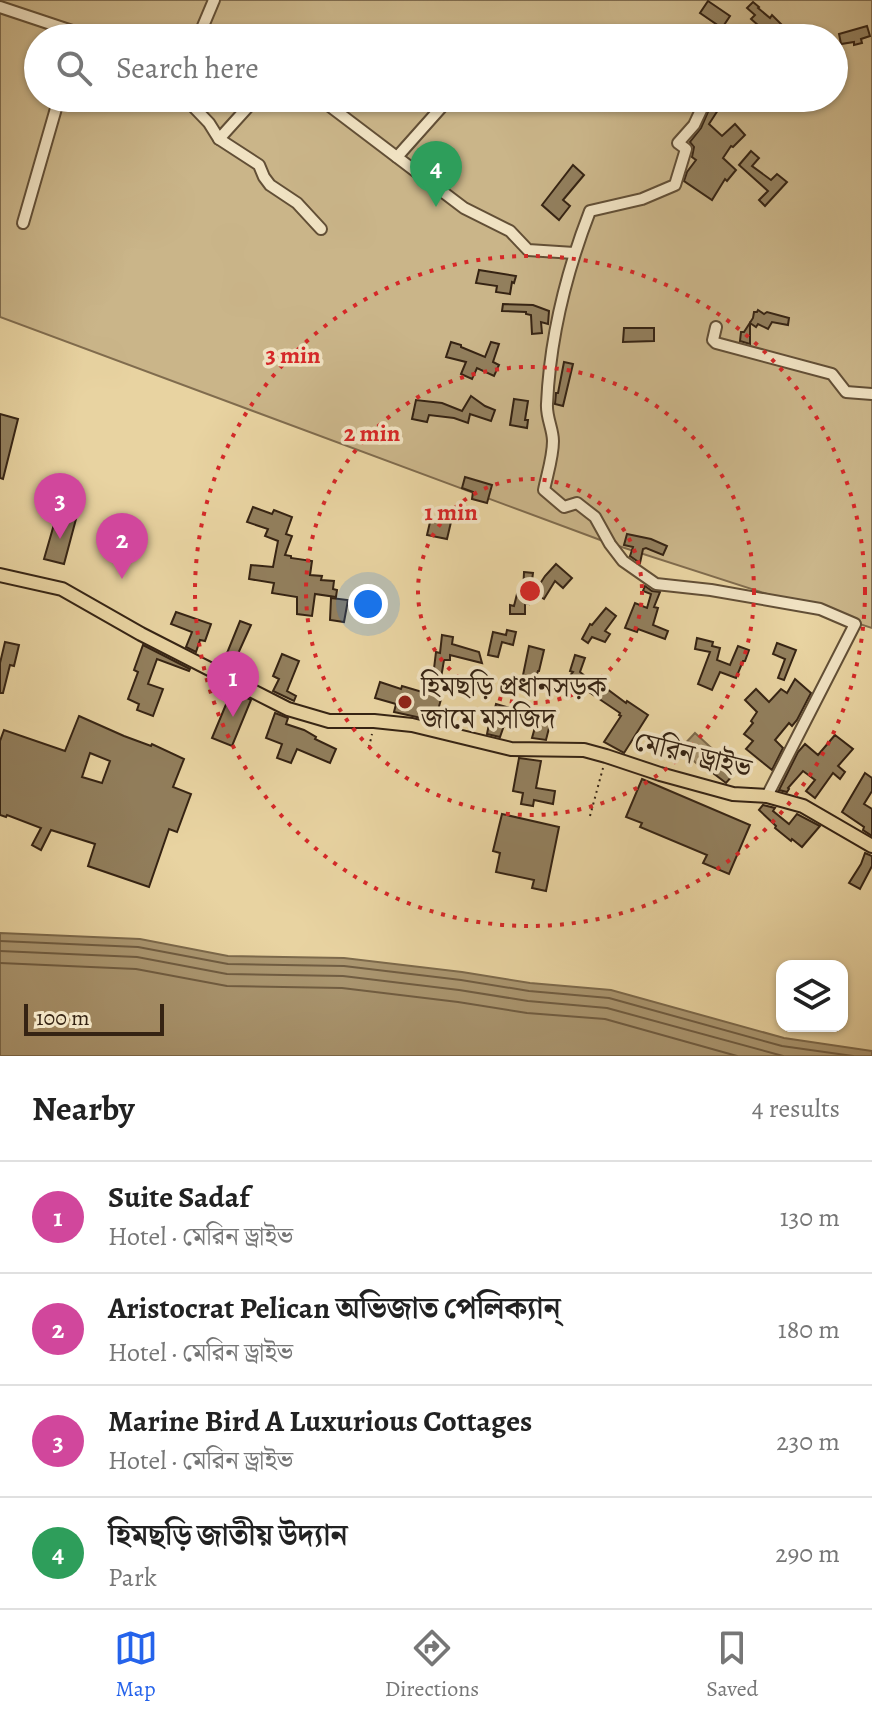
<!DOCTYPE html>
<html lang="en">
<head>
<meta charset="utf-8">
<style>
  body { margin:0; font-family:Alegreya,"Noto Serif Bengali",serif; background:#f2f2f2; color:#222 }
  .controls { position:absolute; right:24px; bottom:24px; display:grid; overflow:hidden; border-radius:16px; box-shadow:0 2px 6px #0004 }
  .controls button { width:72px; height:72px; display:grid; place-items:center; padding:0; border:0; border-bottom:2px solid #e0e0e0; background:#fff; color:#222; font:40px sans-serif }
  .scale { position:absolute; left:24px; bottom:20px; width:140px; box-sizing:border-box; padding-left:8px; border:4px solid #352313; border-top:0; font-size:22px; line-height:28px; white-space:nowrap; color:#352313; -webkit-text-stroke:6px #f0e2c2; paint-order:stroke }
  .you { position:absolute; left:368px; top:604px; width:28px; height:28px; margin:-20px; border:6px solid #fff; border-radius:50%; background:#1a73e8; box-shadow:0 0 0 12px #1a73e833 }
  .badge { display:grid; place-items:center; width:52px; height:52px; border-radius:50%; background:#2563eb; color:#fff; font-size:26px; font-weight:700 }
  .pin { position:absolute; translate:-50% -66px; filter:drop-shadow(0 2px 4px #0008) }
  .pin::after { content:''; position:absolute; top:42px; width:28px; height:24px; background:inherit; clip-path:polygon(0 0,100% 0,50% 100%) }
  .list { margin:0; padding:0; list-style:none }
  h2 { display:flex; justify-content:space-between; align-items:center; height:104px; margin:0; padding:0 32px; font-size:34px }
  h2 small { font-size:26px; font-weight:400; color:#767676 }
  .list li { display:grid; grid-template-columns:52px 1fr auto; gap:24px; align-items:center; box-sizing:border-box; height:112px; padding:0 32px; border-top:2px solid #e0e0e0 }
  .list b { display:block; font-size:30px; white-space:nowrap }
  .list p { margin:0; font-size:26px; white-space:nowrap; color:#767676 }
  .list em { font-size:26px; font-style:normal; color:#767676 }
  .icon { flex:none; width:44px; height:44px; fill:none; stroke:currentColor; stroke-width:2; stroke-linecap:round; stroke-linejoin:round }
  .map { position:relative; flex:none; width:872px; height:1056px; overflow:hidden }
  .search { position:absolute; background:#fff; box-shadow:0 2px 6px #0004; left:24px; right:24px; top:24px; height:88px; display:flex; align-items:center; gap:20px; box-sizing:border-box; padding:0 28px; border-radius:44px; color:#767676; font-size:30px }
  .sheet { height:552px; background:#fff }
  nav { display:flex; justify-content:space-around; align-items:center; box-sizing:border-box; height:112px; border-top:2px solid #e0e0e0; background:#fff; font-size:22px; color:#767676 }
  nav a { display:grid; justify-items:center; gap:4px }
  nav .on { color:#2563eb }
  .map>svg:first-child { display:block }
  .green { fill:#cab589; stroke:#806c4e; stroke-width:2; fill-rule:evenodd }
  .water { fill:#ab9771; stroke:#7c694b; stroke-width:2 }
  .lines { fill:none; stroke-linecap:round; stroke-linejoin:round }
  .shore { stroke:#705d42; stroke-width:2 }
  .building { fill:#927f5d; stroke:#352313; stroke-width:2; fill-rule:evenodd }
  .minor-casing { stroke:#624f36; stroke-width:14 }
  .major-casing { stroke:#352313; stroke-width:16 }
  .path { stroke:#352313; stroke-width:2; stroke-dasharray:2 4; stroke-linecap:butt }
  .minor { stroke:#f0e2c2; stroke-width:10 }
  .major { stroke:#e8d3a1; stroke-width:12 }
  .ring { fill:none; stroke:#d62828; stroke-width:4; stroke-dasharray:4 8 }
  .poi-dot { fill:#8f2418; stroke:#f0e2c2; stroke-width:3 }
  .labels { text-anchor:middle; stroke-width:7; stroke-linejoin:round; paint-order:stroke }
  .poi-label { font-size:28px; fill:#352313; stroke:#f0e2c2; text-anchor:start }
  .street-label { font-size:28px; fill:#352313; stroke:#f0e2c2 }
  .centre { fill:#d62828; stroke:#f0e2c2; stroke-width:4 }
  .ring-label { font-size:24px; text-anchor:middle; font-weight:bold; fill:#d62828; stroke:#f0e2c2; stroke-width:7; stroke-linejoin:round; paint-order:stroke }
</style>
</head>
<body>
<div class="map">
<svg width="872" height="1056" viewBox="0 0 872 1056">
  <rect width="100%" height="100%" fill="#e8d3a1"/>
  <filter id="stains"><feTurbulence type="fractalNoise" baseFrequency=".0025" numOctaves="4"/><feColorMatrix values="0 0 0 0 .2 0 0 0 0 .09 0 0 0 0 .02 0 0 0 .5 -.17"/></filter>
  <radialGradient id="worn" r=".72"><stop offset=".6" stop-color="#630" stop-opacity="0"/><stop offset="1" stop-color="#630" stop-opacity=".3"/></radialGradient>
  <path class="green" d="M0,0H872V628L603,541L0,317ZM38,38H834V98H38Z"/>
  <g class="water">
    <path d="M695,733L718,754L703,769L680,749Z"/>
    <path d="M0,933L140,939L228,956L344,958L462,972L530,983L611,990L784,1038L872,1051V1056H0Z"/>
  </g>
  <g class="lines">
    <g class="shore">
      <path d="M0,941L138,947L228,964L344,966L461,980L529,991L609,998L782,1046L853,1056"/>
      <path d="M0,951L137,957L227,974L343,976L459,990L528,1001L607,1008L783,1056"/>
      <path d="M0,963L136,969L227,986L342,988L458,1002L527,1013L605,1019L737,1056"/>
    </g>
  </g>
  <g class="building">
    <path d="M708,1L730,16L722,28L700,13Z"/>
    <path d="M753,2L759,7L758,8L770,18L772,15L789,32L783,38H763L767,33L751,19L755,15L747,8Z"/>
    <path d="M867,26L870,36L861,39L862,43L854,45V42L841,44L839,34Z"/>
    <path d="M716,104L720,107L709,124L722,136L735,124L745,135L733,147L731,146L723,158L736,170L727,181L725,179L712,200L684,181L687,172L696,160L692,157L694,147L690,142L701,128L710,107L712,108Z"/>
    <path d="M751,151L759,158L752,166L771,180L777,174L787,182L765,206L759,200L768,191L739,165Z"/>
    <path d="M573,165L584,175L563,200L570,206L559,220L542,205Z"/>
    <path d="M479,270L516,276L514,283L512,282L510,294L496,292L497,286L476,283Z"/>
    <path d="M503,304L533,305L549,311L548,324L541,322L542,333L532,334L531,315L526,314V312L502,311Z"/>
    <path d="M758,310L764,314L767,312L789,318L788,325L772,322L768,329L758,324L756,327L750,323V344L740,341L741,332H744L753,318L754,312H757Z"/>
    <path d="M624,328H654V341L623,342Z"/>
    <path d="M451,342L461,345V347L485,357L491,342L499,344L493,362L499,365L494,376L477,368L472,379L461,374L466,362L446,357Z"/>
    <path d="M564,362L573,364L563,406L555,404L556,393H558Z"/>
    <path d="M471,396L485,406L495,410L491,421L470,414L468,423L454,418L429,415L427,422L412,419L416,400L442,403L462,411Z"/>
    <path d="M514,399L528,401L525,420H528L527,428L510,425Z"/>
    <path d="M0,414L18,419L3,479L0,478Z"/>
    <path d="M465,477L492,485L487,503L472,499L473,492L462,488Z"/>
    <path d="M253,507L272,514L274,510L292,517L286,534L292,536L285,555L291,556V558L312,561L310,575L322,576L321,580L334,581L333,589L337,590L336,597L315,594L312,616L297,614V597L272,593L274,583L249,579L251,565L273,567L278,541L265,536L268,529L247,522Z"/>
    <path d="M57,514L76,519L64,564L44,559Z"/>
    <path d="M431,518L451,522L447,539L427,535Z"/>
    <path d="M627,534L651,539L667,546L663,555L646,548L643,549L640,563L630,556L633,547L624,545Z"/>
    <path d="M556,564L572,578L563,588L555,581L544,599L534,593L545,576Z"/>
    <path d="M524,572L533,573L529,604L525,603V614H510V605L514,606L517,594L523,595Z"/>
    <path d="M645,586L652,591L660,592L654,607L658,608L653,625L668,631L665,639L638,629L637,632L625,628L635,603L647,608L651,594L643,591Z"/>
    <path d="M331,598L348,600L344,622L330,620Z"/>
    <path d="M606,608L616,616L605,631L610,634L605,642L592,637L588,643L582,639L590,624L592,625Z"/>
    <path d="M176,612L211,624L205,641L200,640L196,652L186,647L192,632L171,624Z"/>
    <path d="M240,621L251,625L232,667L223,663Z"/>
    <path d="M507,630L516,632L513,645L502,642L498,657L488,655L493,632L506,635Z"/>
    <path d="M442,635L453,637L452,644L479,652L482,663L450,655V660H444L441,678L433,677L436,652L440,653Z"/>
    <path d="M697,638L713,642L712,646L720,648L717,660L730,665L738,646L749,650L745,661H743L736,678L720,672L712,690L698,684L710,652L695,649Z"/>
    <path d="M5,642L19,645L14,666L10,665L3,693H0V663Z"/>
    <path d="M777,643L796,650L784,680L778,678L785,659L773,654Z"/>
    <path d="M143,645L190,669L189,671L157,659L148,684L163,689L153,716L137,710L139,704L128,699L138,672L134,670Z"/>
    <path d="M529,646L544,650L539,671H538L534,683L522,680Z"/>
    <path d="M282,654L299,661L287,691L296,696L294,701L273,691L279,679L273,676Z"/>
    <path d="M575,655L585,658L580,672L605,692L607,689L626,703L627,701L648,715L624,753L604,742L621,716L619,715L620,713L580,686L575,692L564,683L573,672L570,671Z"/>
    <path d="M795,679L811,693L797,720L792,726L789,723L775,740L783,748L772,770L746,749L753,741L744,734L753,723L751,721L757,712L745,700L756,689L769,702L781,689L787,693Z"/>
    <path d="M380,682L401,689L402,686L429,694L430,689L443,692L435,721L394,712L396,704L375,698Z"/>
    <path d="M232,690L251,700L232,746L212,738Z"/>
    <path d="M496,704L510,708L500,737L487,734L489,724L491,725Z"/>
    <path d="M275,713L288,718L286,724L304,730L316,737L315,739L336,749L330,763L297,749L291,763L277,758L282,744L266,738Z"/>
    <path d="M539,713L552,716L546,740L532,738Z"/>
    <path d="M79,716L124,736L151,746L152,744L184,759L173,787L191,794L177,832L169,829L149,887L88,866L95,844L51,830L41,850L32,845L41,828L7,815L6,817L0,815V741L4,730L65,751ZM90,753L110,761L102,783L82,777Z"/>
    <path d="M835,735L853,749L838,766L845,772L840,779L833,773L815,798L806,791L815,780L803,771L788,788L789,789L787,792L779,790L798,752L805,744L818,755Z"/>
    <path d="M726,757L739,768L726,783L713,773Z"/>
    <path d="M519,758L541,761L536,788L555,791L553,804L534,800L533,806L521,804L523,793L513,791Z"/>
    <path d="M865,773L872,778V791L864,804L872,809V836L863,830L864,827L842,812Z"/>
    <path d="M642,779L750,825L729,874L703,863L707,855L640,827L642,823L626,817Z"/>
    <path d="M763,805L775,808L773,811L789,824L797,814L820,826L802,847L792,839L791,841L775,828L776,826L759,810Z"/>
    <path d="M502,814L559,827L546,891L532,888L534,880L496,872L500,853L493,851Z"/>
    <path d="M865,853L872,856V866L860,889L849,883L861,864Z"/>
  </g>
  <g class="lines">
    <g class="minor-casing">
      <g id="minor">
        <path d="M0,7L75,32L102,38"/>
        <path d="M198,38L214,0"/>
        <path d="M185,98L209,123L219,139L259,165L264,177L270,185L297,203L321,229"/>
        <path d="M319,98L464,208L510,231L528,250L574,253"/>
        <path d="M699,98L702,108L694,125L678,143L686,149L675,185L642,199L590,211C566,273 550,337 547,404C546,417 553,429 553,441C553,457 547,475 544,490L564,507L577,503L595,517L610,544L623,561L656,584L711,590L820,609L855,624L767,796"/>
        <path d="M219,139L256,98"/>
        <path d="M397,157L446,102"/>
        <path d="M23,223L59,98"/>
        <path d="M716,327L713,340L716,343L832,374L846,392L872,394"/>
      </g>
    </g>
    <g class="major-casing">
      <path id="major" d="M0,575L62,589L141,634L288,709L329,721H374L412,725L511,749L584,750L606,756L660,774L733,794L767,796L803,806L872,846"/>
    </g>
    <g class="path">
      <path d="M369,747L372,734"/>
      <path d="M590,816L603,768"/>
    </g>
    <use href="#minor" class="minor"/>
    <use href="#major" class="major"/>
  </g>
  <g class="ring">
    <circle cx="530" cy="591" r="112"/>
    <circle cx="530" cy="591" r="224"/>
    <circle cx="530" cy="591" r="335"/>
  </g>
  <circle class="poi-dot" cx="405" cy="702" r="8"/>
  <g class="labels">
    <g class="poi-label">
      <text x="421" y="696">হিমছড়ি প্রধানসড়ক<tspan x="421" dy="32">জামে মসজিদ</tspan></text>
    </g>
    <g class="street-label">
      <text transform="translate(693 754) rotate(14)" y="10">মেরিন ড্রাইভ</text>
    </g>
  </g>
  <circle cx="530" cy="591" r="12" class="centre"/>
  <g class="ring-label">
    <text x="293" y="363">3 min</text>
    <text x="372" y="441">2 min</text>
    <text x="451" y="520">1 min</text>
  </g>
  <rect width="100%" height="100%" filter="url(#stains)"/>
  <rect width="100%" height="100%" fill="url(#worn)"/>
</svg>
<div class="controls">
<button><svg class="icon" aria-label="layers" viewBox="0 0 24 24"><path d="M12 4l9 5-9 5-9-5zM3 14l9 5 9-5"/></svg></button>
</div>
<div class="scale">100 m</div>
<div class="you"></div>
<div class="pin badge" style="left:233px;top:717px;background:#d1479c">1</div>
<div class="pin badge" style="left:122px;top:579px;background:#d1479c">2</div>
<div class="pin badge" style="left:60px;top:539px;background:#d1479c">3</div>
<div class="pin badge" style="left:436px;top:207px;background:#2e9e5b">4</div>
<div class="search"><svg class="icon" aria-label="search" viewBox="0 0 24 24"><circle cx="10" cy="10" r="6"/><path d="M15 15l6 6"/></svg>Search here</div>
</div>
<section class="sheet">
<h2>Nearby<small>4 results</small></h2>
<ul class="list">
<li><span class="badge" style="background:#d1479c">1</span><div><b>Suite Sadaf</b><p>Hotel · মেরিন ড্রাইভ</p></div><em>130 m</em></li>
<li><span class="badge" style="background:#d1479c">2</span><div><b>Aristocrat Pelican অভিজাত পেলিক্যান্</b><p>Hotel · মেরিন ড্রাইভ</p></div><em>180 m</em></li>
<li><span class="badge" style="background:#d1479c">3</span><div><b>Marine Bird A Luxurious Cottages</b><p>Hotel · মেরিন ড্রাইভ</p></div><em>230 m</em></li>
<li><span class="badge" style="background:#2e9e5b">4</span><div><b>হিমছড়ি জাতীয় উদ্যান</b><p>Park</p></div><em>290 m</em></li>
</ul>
</section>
<nav>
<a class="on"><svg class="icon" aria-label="map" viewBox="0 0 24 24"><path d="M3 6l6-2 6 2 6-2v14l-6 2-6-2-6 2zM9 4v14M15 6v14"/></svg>Map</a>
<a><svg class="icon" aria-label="directions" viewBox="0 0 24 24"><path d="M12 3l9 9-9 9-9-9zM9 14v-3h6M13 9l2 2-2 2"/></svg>Directions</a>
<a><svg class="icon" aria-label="saved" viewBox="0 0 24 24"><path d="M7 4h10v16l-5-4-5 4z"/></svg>Saved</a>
</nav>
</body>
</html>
